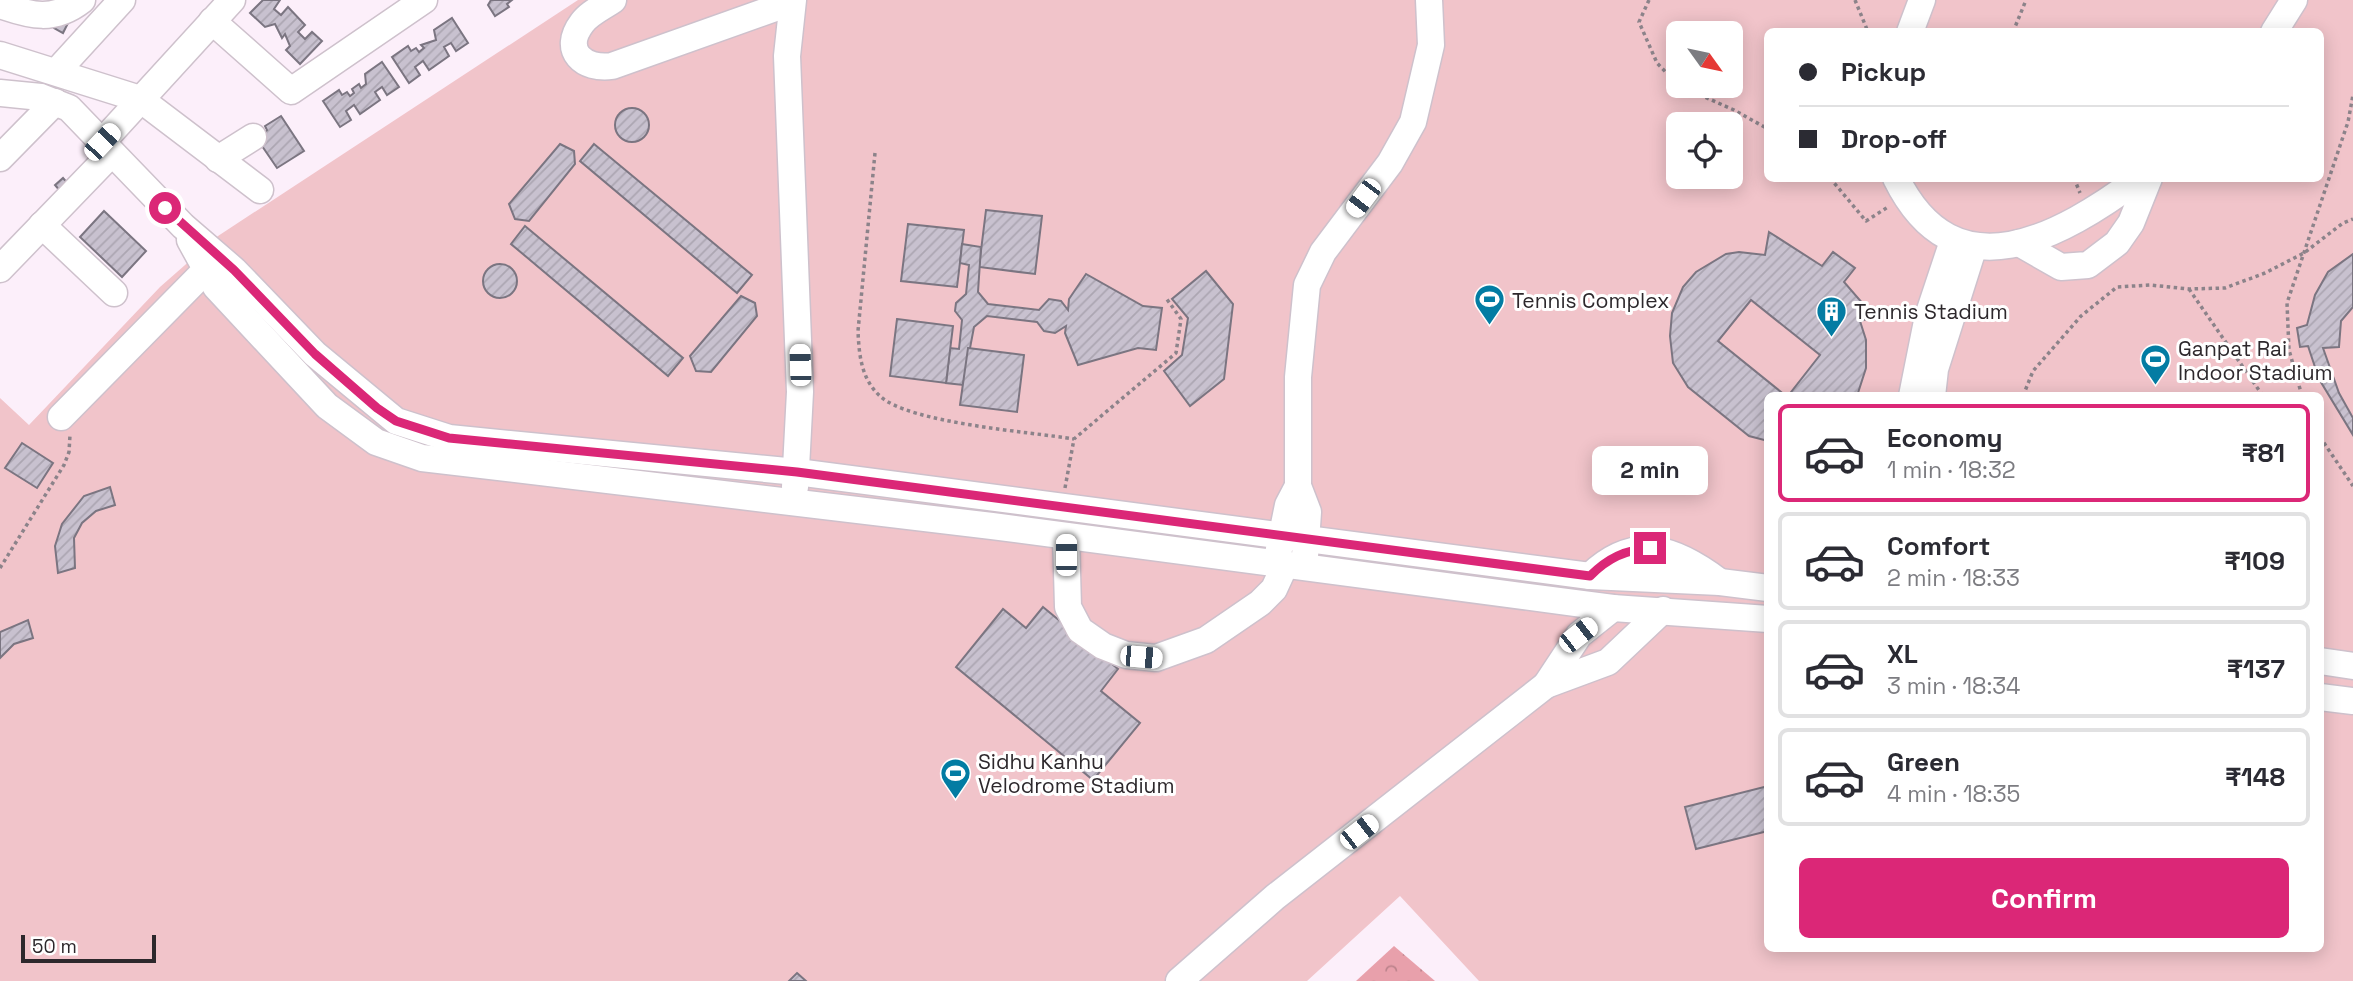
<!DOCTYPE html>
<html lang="en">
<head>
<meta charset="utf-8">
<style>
  body { margin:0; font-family:"Space Grotesk",sans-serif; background:#f7f7f7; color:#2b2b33; height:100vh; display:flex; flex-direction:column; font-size:26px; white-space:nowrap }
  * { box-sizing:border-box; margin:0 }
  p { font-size:23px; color:#7c7c81 }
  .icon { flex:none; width:38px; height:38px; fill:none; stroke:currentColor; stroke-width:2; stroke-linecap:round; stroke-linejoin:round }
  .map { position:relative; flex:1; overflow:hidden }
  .drawer { position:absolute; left:1764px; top:392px; width:560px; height:560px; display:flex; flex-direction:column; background:#fff; border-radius:10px; box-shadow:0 4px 18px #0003 }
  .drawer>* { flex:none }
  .banner { position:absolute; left:1764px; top:28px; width:560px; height:154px; border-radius:10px; box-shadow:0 4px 18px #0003; display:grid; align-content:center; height:154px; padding:0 35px; background:#fff }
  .needle { width:46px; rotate:123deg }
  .fabs { position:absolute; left:1666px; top:21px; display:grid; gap:14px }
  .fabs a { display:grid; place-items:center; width:77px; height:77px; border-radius:10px; background:#fff; box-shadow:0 4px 18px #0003; font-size:35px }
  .scale { position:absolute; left:21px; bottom:18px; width:135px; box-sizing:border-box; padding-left:7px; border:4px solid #2d282c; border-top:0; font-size:19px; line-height:24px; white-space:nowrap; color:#2d282c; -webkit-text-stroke:5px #fff; paint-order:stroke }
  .end { position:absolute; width:32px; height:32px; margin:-16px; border:9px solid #db2777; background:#fff; box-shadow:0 0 0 4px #fff }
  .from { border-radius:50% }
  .bubble { position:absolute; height:49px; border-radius:10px; background:#fff; box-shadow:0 4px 18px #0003; font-size:23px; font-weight:600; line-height:49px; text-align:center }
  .car { position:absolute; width:21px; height:42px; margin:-21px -10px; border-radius:9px; box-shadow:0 0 5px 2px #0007; background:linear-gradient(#fff 24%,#345 0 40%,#fff 0 76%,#345 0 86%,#fff 0) }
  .banner b { display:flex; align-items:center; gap:24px; height:66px; font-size:26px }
  .banner b+b { border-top:2px solid #e1e1e2 }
  .banner i { width:18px; height:18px; background:#2b2b33 }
  ul { padding:12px 0 0; list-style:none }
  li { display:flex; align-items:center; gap:21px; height:98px; margin:0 14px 10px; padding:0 21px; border:4px solid #e1e1e2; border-radius:10px }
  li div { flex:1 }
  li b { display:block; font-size:26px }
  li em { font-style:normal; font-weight:600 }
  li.active { border-color:#db2777 }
  li>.icon { width:63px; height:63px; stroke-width:1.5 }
  .primary-button { display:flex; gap:14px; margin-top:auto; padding:14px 35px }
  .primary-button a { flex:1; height:80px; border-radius:10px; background:#db2777; color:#fff; font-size:28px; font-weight:600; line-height:80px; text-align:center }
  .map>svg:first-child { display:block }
  .grass { fill:#f1c4ca; fill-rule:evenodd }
  .forest { fill:url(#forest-crowns) }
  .building { fill:url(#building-hatch); stroke:#7b7581; stroke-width:2 }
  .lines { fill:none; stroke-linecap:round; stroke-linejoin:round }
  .minor-casing { stroke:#cec1cc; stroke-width:29 }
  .path { stroke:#8c838a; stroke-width:3.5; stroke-dasharray:3.5 3.5; stroke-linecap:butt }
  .minor { stroke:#fff; stroke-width:26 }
  .route { stroke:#db2777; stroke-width:9 }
  .labels { text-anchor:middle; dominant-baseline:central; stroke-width:6; stroke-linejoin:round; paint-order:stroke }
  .poi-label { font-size:21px; fill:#2d282c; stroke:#fff; text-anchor:start }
</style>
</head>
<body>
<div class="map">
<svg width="2353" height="981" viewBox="0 0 2353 981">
  <defs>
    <pattern id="forest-crowns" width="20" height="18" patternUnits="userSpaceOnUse" patternTransform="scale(1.75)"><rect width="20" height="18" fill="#e8a0ab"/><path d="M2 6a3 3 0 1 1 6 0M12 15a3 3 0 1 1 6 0" fill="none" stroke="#bc828b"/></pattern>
    <pattern id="building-hatch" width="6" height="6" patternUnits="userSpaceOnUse" patternTransform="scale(1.75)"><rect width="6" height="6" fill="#c8c1cf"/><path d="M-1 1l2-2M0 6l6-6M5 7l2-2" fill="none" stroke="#aca6b2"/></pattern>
  </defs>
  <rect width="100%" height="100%" fill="#fceffa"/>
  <!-- grass -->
  <path class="grass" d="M578,0H2353V981H1479L1400,896L1307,981H0V398L29,425L160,287L218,236ZM1768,32H2320V178H1768ZM1678,33H1731V86H1678ZM1678,124H1731V177H1678ZM1768,396H2320V948H1768Z"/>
  <!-- forest -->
  <path class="forest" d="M1394,946L1435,981H1356Z"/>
  <!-- building -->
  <g class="building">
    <path d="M263,0H280L274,9L281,15L288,7L305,25L298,32L305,39L312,32L322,41L300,64L286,50L290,46L285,34L282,38L275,24L265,27L250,13Z"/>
    <path d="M491,0H512L507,4L509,7L495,16L488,5Z"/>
    <path d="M452,18L468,43L456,51L451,43L444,47L449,56L429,70L423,61L415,67L420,75L409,83L392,57L408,46L411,51L416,48L419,52L424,48L421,45L436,40L434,30Z"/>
    <path d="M68,23L63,33L54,28L53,25Z"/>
    <path d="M382,62L399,87L387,95L382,87L375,92L380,100L360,114L354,105L346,111L351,120L340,127L323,101L339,90L342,95L347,92L350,96L354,93L352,89L359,84L361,88L366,84L365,74Z"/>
    <circle cx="632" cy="125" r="17"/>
    <path d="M281,116L304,151L277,168L258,140L267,130L265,126Z"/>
    <path d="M560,144L574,151L575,164L529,221L515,219L509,204Z"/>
    <path d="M594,144L752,275L737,293L580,161Z"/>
    <path d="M63,178L69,185L61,192L55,185Z"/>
    <path d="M986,210L1042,216L1035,274L979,267Z"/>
    <path d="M104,211L146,251L122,277L80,237Z"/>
    <path d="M908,224L964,230L957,287L901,281Z"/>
    <path d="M525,226L683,358L668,376L511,244Z"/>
    <path d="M1769,232L1822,266L1833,252L1855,268L1844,282L1864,305L1867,319L1860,321L1866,340V368L1857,396H1788L1820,355L1751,300L1718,341L1786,396H1768V441L1749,436L1688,387L1673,363L1670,336L1672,313L1683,287L1696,272L1726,254L1739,252L1765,255Z"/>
    <path d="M962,244L981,247L978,292L988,304L1039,310L1049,299L1061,301L1068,310L1069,299L1086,274L1143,306L1162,308L1156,350L1138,348L1078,365L1065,333L1066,326L1055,333L1044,331L1037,322L987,316L974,327L963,385L946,383L950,348L959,349L962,320L955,311L956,303L966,294L969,265L960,263Z"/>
    <path d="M2353,254V307L2341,321L2339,347L2323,348L2339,393L2353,418V435L2319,379L2308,346L2300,347L2297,328L2307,325L2315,295L2328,272Z"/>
    <circle cx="500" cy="281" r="17"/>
    <path d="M1206,271L1233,304L1224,379L1190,406L1164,371L1182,355L1188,318L1172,299Z"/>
    <path d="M741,296L755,303L757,316L711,372L696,371L690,356Z"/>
    <path d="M897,319L953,326L946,383L890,376Z"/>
    <path d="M968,348L1024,355L1017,412L960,405Z"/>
    <path d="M22,443L53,463L37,488L5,468Z"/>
    <path d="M110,487L115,505L96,511L82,523L74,538L75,568L58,573L55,546L62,524L84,496Z"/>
    <path d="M1043,607L1118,669L1101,691L1140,723L1093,780L956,667L1003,609L1026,628Z"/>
    <path d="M28,620L33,638L14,644L0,658V632Z"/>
    <path d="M1768,786V831L1696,849L1685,807Z"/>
    <path d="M797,973L806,981H789Z"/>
  </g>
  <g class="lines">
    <defs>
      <g id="minor">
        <path d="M613,0C603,7 589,13 582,23C561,51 584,70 612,66L792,2"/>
        <path d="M793,0L787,56L800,392L795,487"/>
        <path d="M0,5C31,16 54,22 82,0"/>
        <path d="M212,21L291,91L424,0"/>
        <path d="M1910,32L1922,0"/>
        <path d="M2274,32L2294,0"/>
        <path d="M0,55L140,99L260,190"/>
        <path d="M57,71L122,0"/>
        <path d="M0,93L41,97L69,108L183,226L234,270L315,354L396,421L449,438L797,472L1590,576L1720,582L1768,588"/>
        <path d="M102,142L232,0"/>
        <path d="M0,158L55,102"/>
        <path d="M218,159L253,137"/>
        <path d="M1896,178C1955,298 2061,236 2140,178"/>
        <path d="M42,225L114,293"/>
        <path d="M190,240L216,287L327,406L376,442L422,458L992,526L1613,608L1768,619"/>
        <path d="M2019,243L2061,267L2088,265L2117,243L2131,223L2149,178"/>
        <path d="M0,269L112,153"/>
        <path d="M1912,396L1928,316L1953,241"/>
        <path d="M1932,396L1935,369L1974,246"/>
        <path d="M61,417L206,270"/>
        <path d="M1066,536L1068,607L1080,630L1103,646L1126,655L1156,658L1206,640L1260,603L1274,589L1285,565"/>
        <path d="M1278,554L1288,505L1298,486"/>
        <path d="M1305,556L1308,512L1298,486V377L1307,285L1323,252L1390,163L1413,122L1431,45L1429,0"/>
        <path d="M1590,576C1635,533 1675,548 1720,582"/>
        <path d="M2320,661L2353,666"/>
        <path d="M1546,685L1579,635L1613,608"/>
        <path d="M2320,697L2353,701"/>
        <path d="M1179,981L1275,897L1546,685L1608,662L1663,610"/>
      </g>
    </defs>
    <!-- minor casing -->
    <use href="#minor" class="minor-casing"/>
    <!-- path -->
    <g class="path">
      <path d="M1649,0L1639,22L1657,63L1678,85"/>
      <path d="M1855,0L1868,32"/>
      <path d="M2013,32L2026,0"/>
      <path d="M1680,86L1734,110L1768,129"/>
      <path d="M875,153L858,331C859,354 861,379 880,396C908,423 1031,432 1074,439"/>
      <path d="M1830,178L1866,221L1888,207"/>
      <path d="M2074,178L2080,193"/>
      <path d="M2189,289L2263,396"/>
      <path d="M2023,396L2033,371L2081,316L2117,287L2150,285L2189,289L2225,288L2265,273L2304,253L2343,223L2353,219"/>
      <path d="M2302,396L2289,350L2287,303L2348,122L2353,95"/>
      <path d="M2320,437L2353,486"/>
      <path d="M1065,488L1074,439L1176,353L1181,319L1166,298"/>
      <path d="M0,568L64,465L69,452L70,435"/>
    </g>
    <!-- minor -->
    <use href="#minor" class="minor"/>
  </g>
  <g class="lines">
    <!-- route -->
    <path class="route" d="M165,208L234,270L315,354L377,408L396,421L449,438L797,472L1590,576C1608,558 1625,550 1650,548"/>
  </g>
  <!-- icons -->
  <defs>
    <symbol id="stadium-pin" viewBox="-11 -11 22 30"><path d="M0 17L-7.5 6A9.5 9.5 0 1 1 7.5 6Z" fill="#037ca3" stroke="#fff"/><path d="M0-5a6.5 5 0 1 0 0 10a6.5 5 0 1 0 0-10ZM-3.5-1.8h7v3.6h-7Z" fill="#fff"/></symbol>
    <symbol id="building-pin" viewBox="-11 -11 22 30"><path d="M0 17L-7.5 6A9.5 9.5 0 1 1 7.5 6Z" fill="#037ca3" stroke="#fff"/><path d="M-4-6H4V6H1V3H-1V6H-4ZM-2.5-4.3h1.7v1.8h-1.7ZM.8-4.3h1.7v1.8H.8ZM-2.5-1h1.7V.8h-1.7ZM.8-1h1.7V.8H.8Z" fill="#fff"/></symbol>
  </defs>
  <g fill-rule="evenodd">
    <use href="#stadium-pin" x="1472" y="282" width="35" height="47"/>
    <use href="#building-pin" x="1814" y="294" width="35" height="47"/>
    <use href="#stadium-pin" x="2138" y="342" width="35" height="47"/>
    <use href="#stadium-pin" x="938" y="756" width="35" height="47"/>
  </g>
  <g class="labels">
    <!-- poi labels -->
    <g class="poi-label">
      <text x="1512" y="300">Tennis Complex</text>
      <text x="1854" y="311">Tennis Stadium</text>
      <text x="2178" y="348">Ganpat Rai<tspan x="2178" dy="24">Indoor Stadium</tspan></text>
      <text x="978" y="761">Sidhu Kanhu<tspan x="978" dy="24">Velodrome Stadium</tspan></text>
    </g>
  </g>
</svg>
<div class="fabs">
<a><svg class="needle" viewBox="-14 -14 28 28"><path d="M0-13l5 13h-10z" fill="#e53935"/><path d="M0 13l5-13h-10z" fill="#7c7c81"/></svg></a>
<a><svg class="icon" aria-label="locate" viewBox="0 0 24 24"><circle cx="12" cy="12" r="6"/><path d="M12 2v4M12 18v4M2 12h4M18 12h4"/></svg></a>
</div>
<div class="scale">50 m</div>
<i class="end from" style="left:165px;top:208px"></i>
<i class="end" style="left:1650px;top:548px"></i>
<div class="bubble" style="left:1592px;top:446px;width:116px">2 min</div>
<i class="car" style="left:102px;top:142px;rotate:43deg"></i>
<i class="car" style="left:1363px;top:198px;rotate:217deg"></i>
<i class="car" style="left:800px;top:365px;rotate:358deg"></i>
<i class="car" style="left:1066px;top:555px;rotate:0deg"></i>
<i class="car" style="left:1578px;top:635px;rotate:52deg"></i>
<i class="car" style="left:1141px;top:657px;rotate:95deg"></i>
<i class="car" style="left:1359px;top:832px;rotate:52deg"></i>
<div class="banner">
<b><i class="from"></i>Pickup</b>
<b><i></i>Drop-off</b>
</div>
<section class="drawer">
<ul>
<li class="active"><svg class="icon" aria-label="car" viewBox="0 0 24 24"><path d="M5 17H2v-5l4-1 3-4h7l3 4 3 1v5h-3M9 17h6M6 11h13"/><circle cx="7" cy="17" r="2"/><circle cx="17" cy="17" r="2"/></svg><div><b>Economy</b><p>1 min · 18:32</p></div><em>₹81</em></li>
<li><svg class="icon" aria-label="car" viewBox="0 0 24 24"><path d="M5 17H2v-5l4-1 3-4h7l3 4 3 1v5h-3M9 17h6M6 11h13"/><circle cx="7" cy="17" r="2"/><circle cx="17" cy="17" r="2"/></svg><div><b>Comfort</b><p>2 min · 18:33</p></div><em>₹109</em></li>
<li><svg class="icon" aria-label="car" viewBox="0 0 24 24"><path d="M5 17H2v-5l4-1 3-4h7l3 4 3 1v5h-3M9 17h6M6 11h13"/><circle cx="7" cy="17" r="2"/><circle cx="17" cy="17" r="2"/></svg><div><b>XL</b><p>3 min · 18:34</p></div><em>₹137</em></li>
<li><svg class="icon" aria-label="car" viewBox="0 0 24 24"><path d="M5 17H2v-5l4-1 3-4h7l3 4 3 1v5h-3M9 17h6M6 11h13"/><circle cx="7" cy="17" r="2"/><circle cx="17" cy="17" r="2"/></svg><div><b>Green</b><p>4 min · 18:35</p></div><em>₹148</em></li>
</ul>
<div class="primary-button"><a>Confirm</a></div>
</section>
</div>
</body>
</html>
